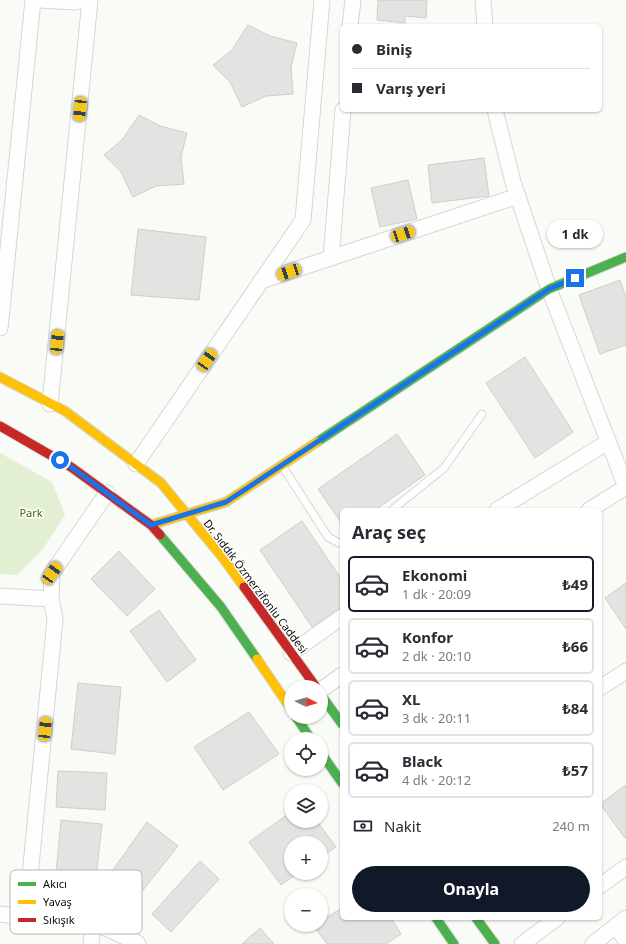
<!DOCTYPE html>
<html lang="tr">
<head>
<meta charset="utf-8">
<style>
  body { margin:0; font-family:"Noto Sans",sans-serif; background:#f7f7f7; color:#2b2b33; height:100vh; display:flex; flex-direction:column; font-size:15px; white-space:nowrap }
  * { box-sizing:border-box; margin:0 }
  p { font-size:13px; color:#7c7c81 }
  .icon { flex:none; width:22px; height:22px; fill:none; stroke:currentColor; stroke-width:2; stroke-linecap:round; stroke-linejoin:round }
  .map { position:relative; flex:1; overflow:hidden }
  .details { position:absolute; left:340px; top:508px; width:262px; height:412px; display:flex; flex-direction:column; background:#fff; border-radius:6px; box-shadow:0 1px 3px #0004 }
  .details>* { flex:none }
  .guide { position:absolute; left:340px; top:24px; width:262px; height:88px; border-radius:6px; box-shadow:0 1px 3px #0004; display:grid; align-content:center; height:88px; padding:0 12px; background:#fff }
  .needle { width:26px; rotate:95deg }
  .fabs { position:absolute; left:284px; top:680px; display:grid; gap:8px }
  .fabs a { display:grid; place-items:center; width:44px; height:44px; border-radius:50%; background:#fff; box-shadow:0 1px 3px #0004; font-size:20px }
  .end { position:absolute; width:18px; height:18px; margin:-9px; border:5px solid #1a73e8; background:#fff; box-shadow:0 0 0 2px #fff }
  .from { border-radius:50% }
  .bubble { position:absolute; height:28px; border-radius:14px; background:#fff; box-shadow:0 1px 3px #0004; font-size:13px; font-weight:700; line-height:28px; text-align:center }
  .car { position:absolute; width:12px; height:24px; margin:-12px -6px; border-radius:5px; box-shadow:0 0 3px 1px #0007; background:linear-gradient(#f5c518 24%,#345 0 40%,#f5c518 0 76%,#345 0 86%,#f5c518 0) }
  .guide b { display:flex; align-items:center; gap:14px; height:38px; font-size:15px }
  .guide b+b { border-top:1px solid #e1e1e2 }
  .guide i { width:10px; height:10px; background:#2b2b33 }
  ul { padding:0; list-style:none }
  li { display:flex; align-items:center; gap:12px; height:56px; margin:0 8px 6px; padding:0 4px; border:2px solid #e1e1e2; border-radius:6px }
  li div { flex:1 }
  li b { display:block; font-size:15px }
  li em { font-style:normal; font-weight:700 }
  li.selected { border-color:#111827 }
  li>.icon { width:36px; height:36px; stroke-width:1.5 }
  h2 { padding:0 12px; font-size:18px; line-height:48px }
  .pay { display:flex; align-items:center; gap:10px; height:44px; padding:0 12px; font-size:15px }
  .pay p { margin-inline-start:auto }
  .cta { display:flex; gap:8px; margin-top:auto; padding:8px 12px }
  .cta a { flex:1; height:46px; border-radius:24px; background:#111827; color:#fff; font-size:16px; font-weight:700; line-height:46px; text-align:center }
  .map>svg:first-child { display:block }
  .green { fill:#e3efd2 }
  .building { fill:#e4e3e1; stroke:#cfcecc }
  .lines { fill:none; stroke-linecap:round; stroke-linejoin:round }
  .lane-casing { stroke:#d5d7d2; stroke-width:9 }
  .street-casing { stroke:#d5d7d2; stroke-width:17 }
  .fast-casing { stroke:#d5d7d2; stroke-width:11 }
  .slow-casing { stroke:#d5d7d2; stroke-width:11 }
  .jam-casing { stroke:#d5d7d2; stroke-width:11 }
  .lane { stroke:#fefefe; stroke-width:7 }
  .street { stroke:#fefefe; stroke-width:15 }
  .fast { stroke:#4caf50; stroke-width:9 }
  .slow { stroke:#ffc107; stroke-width:9 }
  .jam { stroke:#c62828; stroke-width:9 }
  .route { stroke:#1a73e8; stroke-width:5 }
  .labels { text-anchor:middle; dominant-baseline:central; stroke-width:3; stroke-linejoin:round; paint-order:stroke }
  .park-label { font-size:11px; fill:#475f15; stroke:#fff }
  .street-label { font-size:11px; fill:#0c0d0a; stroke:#fff }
  .key { fill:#fff; stroke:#b6b6b6; stroke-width:1 }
  .key-label { font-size:11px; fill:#0c0d0a }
</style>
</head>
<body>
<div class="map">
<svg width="626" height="944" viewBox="0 0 626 944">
  <rect width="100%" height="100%" fill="#f9fbf6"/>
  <!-- green -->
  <path class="green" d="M0,453L52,482L65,515L43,549L17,575L0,574Z"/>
  <!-- building -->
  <g class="building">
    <path d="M378,0H427L426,18L405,16V23L377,20Z"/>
    <path d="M248,25L270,36L297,43L291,67L293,94L266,96L242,107L230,82L213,65L232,50Z"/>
    <path d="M139,115L160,126L187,133L181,157L184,184L156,186L133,197L121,172L104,155L122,140Z"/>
    <path d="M484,158L489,196L432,203L428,165Z"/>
    <path d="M408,180L417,219L380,227L371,188Z"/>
    <path d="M138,229L206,237L199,300L131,295Z"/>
    <path d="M620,280L626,297V345L600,354L579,295Z"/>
    <path d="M525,357L573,432L535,458L486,383Z"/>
    <path d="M397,434L425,475L375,510H342V524L318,489Z"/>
    <path d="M302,521L342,580V607L312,627L260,550Z"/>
    <path d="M119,551L155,589L127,616L91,579Z"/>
    <path d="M626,583V629L605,598Z"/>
    <path d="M159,610L196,660L167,682L130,631Z"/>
    <path d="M78,683L121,687L115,754L71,749Z"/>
    <path d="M249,712L279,754L223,790L194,747Z"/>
    <path d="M58,771L107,773L105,810L56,807Z"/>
    <path d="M626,785V838H625L600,804Z"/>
    <path d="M291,812V821H317L336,847L321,857V843H291V873H298L281,885L249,842Z"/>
    <path d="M61,820L102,824L95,887L55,883Z"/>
    <path d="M147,822L178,846L128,909L100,888Z"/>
    <path d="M200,861L219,879L171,932L152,914Z"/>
    <path d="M342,908V918H391L401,934L386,944H327L314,926L321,925V921Z"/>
    <path d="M260,928L274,944H242Z"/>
  </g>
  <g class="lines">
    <defs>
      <g id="lane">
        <path d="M283,467L328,537L339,543H342"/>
        <path d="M392,510L444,468L482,414"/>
      </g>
      <g id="street">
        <path d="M40,0L74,2L85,0"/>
        <path d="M483,0L485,26"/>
        <path d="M350,26L353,0"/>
        <path d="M495,110L513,182L549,289L626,487"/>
        <path d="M331,258L343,110"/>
        <path d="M261,281L518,196"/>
        <path d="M0,328L33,0"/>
        <path d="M50,404L90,0"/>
        <path d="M136,464L303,220L322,0"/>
        <path d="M497,510L608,442"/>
        <path d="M589,510L626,487"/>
        <path d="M0,596L51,599L52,573L107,493"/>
        <path d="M291,653L342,617"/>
        <path d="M600,688L626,671"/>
        <path d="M321,690L342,675"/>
        <path d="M600,886L626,867"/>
        <path d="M0,914L106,928L136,942L138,944"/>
        <path d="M26,917L55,619L51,599"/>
        <path d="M616,926L626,941"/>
        <path d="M91,944L93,926"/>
        <path d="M522,944L557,918"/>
        <path d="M593,944L626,918"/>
      </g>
      <g id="fast">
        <path d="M317,442L549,289L626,257"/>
        <path d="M160,535L221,607L257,659"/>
        <path d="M321,695L342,724"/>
        <path d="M296,717L311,739"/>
        <path d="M321,753L342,783"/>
        <path d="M436,918L454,944"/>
        <path d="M476,918L495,944"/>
      </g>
      <g id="slow">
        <path d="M0,377L65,411L161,483L223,558L244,587"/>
        <path d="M151,525L226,502L317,442"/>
        <path d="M257,659L291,709"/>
      </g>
      <g id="jam">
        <path d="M0,426L71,467L151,525L160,535"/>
        <path d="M244,587L316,687"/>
      </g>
    </defs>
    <!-- lane casing -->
    <use href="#lane" class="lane-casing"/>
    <!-- street casing -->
    <use href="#street" class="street-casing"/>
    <!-- fast casing -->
    <use href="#fast" class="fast-casing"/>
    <!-- slow casing -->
    <use href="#slow" class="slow-casing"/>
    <!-- jam casing -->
    <use href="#jam" class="jam-casing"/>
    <!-- lane -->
    <use href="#lane" class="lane"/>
    <!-- street -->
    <use href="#street" class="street"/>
    <!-- fast -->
    <use href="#fast" class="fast"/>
    <!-- slow -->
    <use href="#slow" class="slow"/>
    <!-- jam -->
    <use href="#jam" class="jam"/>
  </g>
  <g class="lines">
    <!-- route -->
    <path class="route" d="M60,460L71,467L151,525L226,502L549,289L575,278"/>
  </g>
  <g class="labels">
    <!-- park labels -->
    <g class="park-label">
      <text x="31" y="512">Park</text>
    </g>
    <!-- street labels -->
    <g class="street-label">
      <text transform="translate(256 586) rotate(53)">Dr. Sıddık Özmerzifonlu Caddesi</text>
    </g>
  </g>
  <!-- legend -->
  <rect x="10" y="870" width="132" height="64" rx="6" class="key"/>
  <rect x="18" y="882" width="18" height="4" fill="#4caf50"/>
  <rect x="18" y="900" width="18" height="4" fill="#ffc107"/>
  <rect x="18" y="918" width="18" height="4" fill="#c62828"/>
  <g class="key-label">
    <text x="43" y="888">Akıcı</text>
    <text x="43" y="906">Yavaş</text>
    <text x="43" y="924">Sıkışık</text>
  </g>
</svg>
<div class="fabs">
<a><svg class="needle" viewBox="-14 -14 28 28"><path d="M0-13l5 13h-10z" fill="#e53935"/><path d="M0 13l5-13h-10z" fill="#7c7c81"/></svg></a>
<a><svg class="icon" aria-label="locate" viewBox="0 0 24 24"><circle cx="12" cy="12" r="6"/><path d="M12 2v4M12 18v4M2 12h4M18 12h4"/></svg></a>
<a><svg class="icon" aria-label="layers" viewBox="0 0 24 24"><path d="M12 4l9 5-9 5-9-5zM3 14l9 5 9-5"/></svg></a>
<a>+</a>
<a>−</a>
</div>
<i class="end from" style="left:60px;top:460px"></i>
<i class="end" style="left:575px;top:278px"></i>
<div class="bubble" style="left:547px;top:220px;width:56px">1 dk</div>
<i class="car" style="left:80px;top:109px;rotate:186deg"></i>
<i class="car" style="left:403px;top:234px;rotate:72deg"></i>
<i class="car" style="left:289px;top:272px;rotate:251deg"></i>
<i class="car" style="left:57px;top:342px;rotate:6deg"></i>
<i class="car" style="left:207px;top:360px;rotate:34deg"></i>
<i class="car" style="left:52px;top:573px;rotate:35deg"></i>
<i class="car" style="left:45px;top:729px;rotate:6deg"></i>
<div class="guide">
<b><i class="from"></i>Biniş</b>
<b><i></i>Varış yeri</b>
</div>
<section class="details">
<h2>Araç seç</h2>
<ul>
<li class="selected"><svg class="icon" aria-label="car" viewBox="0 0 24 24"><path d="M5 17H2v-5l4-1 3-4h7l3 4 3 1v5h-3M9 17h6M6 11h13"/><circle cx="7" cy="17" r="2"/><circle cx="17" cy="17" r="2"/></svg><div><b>Ekonomi</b><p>1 dk · 20:09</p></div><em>₺49</em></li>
<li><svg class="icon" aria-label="car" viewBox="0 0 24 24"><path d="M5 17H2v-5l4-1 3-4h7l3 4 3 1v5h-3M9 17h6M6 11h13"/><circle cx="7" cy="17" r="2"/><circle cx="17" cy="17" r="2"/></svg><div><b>Konfor</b><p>2 dk · 20:10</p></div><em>₺66</em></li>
<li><svg class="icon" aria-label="car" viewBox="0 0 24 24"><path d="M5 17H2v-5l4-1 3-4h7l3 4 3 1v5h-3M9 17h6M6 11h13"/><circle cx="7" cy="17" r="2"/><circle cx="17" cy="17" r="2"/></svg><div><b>XL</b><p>3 dk · 20:11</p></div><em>₺84</em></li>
<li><svg class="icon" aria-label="car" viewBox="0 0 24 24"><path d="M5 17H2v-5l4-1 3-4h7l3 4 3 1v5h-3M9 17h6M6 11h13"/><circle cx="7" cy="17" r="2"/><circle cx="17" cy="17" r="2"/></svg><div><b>Black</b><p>4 dk · 20:12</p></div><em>₺57</em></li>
</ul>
<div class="pay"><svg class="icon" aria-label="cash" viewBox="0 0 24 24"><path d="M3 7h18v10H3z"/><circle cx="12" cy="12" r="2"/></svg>Nakit<p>240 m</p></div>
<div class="cta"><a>Onayla</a></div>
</section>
</div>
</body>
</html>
